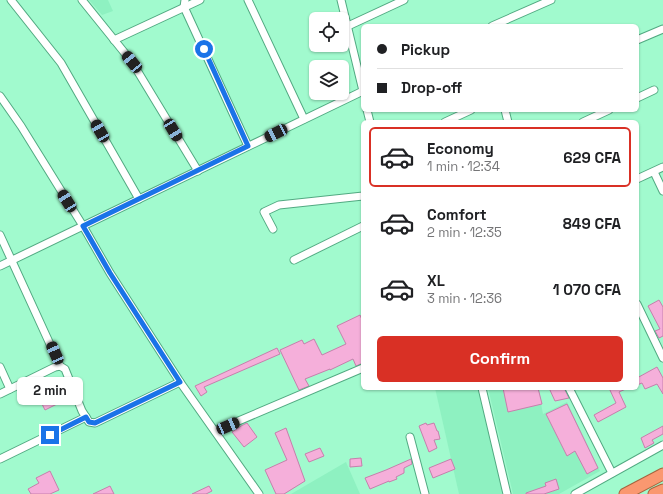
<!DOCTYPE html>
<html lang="en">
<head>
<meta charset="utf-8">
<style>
  body { margin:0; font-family:"Space Grotesk",sans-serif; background:#f2f2f2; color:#202124; height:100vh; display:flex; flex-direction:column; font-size:15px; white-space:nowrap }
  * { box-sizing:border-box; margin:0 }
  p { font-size:13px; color:#757577 }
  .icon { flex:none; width:22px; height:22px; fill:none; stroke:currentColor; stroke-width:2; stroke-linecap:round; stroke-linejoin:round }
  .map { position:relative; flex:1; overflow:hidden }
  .details { position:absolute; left:361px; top:120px; width:278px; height:270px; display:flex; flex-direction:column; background:#fff; border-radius:6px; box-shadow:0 1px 3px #0004 }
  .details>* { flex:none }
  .top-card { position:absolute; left:361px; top:24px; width:278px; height:88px; border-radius:6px; box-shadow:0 1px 3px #0004; display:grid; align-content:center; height:88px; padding:0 16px; background:#fff }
  .tools { position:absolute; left:309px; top:12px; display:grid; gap:8px }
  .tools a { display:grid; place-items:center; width:40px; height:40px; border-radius:6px; background:#fff; box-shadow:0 1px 3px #0004; font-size:20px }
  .end { position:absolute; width:18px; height:18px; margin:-9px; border:5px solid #1a73e8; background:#fff; box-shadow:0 0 0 2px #fff }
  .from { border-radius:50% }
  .bubble { position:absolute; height:28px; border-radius:6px; background:#fff; box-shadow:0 1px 3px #0004; font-size:13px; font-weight:800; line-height:28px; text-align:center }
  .car { position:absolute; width:12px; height:24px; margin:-12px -6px; border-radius:5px; box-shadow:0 0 3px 1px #0007; background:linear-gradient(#222 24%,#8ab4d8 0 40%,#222 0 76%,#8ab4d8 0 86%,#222 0) }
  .top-card b { display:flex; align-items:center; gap:14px; height:38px; font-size:15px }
  .top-card b+b { border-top:1px solid #e0e0e0 }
  .top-card i { width:10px; height:10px; background:#202124 }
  ul { padding:7px 0 0; list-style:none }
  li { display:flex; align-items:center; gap:12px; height:60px; margin:0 8px 6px; padding:0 8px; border:2px solid transparent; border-radius:6px }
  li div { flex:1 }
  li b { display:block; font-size:15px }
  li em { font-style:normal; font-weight:800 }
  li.active { border-color:#d93025 }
  li>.icon { width:36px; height:36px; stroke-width:1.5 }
  .cta { display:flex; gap:8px; margin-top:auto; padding:8px 16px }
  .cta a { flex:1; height:46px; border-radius:6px; background:#d93025; color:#fff; font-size:16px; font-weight:800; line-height:46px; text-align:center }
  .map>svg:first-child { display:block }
  .built { fill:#8ef1c1 }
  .building { fill:#f5afda; stroke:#c67fac }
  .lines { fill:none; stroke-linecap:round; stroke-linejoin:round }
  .minor-casing { stroke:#52aa82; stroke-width:9 }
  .trunk-casing { stroke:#a6633d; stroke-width:13 }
  .minor { stroke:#fff; stroke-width:7 }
  .trunk { stroke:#fa9870; stroke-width:11 }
  .route { stroke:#1a73e8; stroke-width:5 }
</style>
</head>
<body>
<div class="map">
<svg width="663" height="494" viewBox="0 0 663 494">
  <rect width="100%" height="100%" fill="#a1face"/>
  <!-- built -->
  <g class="built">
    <path d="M89,0H108L113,11L102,15Z"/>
    <path d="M435,388H478L503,494H459Z"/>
    <path d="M488,388H538L543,414L567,402L600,471L559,494H513Z"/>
    <path d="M346,462L360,494H291Z"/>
  </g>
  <!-- building -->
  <g class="building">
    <path d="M659,300L663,307V336L659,338L655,331L660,329L648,306Z"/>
    <path d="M360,315L363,322V363L356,366L353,359L330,370V369L305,379L309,386L299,390L280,350L302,340L304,344L314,339L322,355L346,344L337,326Z"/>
    <path d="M277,348L280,354L204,387L207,392L201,396L195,386Z"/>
    <path d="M657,367L663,378V394L657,384L645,389L642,383L637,385V378Z"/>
    <path d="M58,378L62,385L53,390L59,403L45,410L33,386L42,382L44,386Z"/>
    <path d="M503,388H538L542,404L508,412Z"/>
    <path d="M549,388H564L569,398L555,401Z"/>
    <path d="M609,388H628L619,392L626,407L598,422L594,415L616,403Z"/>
    <path d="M567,404L598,468L587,474L575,451L567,456L546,414Z"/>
    <path d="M247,423L257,437L244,447L232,432L241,426Z"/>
    <path d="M426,423L427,425L434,423L437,431H438L440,439L434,440L437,448L429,452L419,426Z"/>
    <path d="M663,426V434L652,440L654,443L645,448L641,438Z"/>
    <path d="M286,428L305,481L284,494H276L265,470L287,460L275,433Z"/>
    <path d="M320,448L324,456L309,462L305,454Z"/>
    <path d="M361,458L362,466L350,467V459Z"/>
    <path d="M411,459L412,464L404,468V473L396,477L397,479L389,482V481L370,489L365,478L386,470Z"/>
    <path d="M451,459L455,469L433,478L429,468Z"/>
    <path d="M50,471L59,490L50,494H31L28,489L39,483L36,478Z"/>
    <path d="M556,479L559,489L544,494H526V493L546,486L545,483Z"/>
    <path d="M110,486L114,494H93Z"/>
    <path d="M209,486L212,491L206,494H192Z"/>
  </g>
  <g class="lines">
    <defs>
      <g id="minor">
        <path d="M11,0L61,63L139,199"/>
        <path d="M82,0L132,62L198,171"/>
        <path d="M185,0L184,7L248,146"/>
        <path d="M248,0L304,119"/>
        <path d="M341,0L363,91"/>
        <path d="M348,26L404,0"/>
        <path d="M492,26L551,0"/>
        <path d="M114,40L200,0"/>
        <path d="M637,40L663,29"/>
        <path d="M0,96L21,126L83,226L110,273L180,382L259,494"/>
        <path d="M637,98L654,90"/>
        <path d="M367,110L370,122"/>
        <path d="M505,110L508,122"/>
        <path d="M445,122L471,110"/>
        <path d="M583,122L609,110"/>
        <path d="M654,172L663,191"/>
        <path d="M637,179L663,167"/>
        <path d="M273,229L264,212L279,205L363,196"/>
        <path d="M0,235L60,366L65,369L82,411L89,422L95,423L180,382"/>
        <path d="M294,260L363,226"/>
        <path d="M0,266L363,91"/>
        <path d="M637,304L663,358"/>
        <path d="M0,367L10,389"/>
        <path d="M482,388L507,494"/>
        <path d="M569,388L612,473"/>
        <path d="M0,394L55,367L60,366"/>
        <path d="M215,431L363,368"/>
        <path d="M410,437L425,494"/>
        <path d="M0,459L86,417"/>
        <path d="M575,494L663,445"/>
      </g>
      <g id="trunk">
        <path d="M625,494L663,474"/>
        <path d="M654,494L663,490"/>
      </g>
    </defs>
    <!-- minor casing -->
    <use href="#minor" class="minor-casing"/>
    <!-- trunk casing -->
    <use href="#trunk" class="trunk-casing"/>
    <!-- minor -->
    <use href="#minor" class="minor"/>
    <!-- trunk -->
    <use href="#trunk" class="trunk"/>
  </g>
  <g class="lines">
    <!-- route -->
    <path class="route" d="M50,435L86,417L89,422L95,423L180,382L110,273L83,226L248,146L204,49"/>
  </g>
</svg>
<div class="tools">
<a><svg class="icon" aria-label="locate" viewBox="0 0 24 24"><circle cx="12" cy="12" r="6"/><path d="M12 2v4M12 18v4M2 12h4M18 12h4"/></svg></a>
<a><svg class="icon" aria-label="layers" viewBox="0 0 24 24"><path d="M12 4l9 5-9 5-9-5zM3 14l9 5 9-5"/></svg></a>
</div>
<i class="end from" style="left:204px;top:49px"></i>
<i class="end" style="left:50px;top:435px"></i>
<div class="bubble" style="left:17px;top:377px;width:66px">2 min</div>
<i class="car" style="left:132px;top:62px;rotate:321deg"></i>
<i class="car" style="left:173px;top:130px;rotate:149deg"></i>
<i class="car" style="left:100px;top:131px;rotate:330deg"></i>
<i class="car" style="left:276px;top:133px;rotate:244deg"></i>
<i class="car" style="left:67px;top:201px;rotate:328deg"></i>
<i class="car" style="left:55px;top:353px;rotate:336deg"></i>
<i class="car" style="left:228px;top:426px;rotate:67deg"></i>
<div class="top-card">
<b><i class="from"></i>Pickup</b>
<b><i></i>Drop-off</b>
</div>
<section class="details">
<ul>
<li class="active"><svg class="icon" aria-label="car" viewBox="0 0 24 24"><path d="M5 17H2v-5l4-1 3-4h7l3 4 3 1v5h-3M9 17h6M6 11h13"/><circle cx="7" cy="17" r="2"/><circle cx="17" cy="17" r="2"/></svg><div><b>Economy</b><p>1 min · 12:34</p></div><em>629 CFA</em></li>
<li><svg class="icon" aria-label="car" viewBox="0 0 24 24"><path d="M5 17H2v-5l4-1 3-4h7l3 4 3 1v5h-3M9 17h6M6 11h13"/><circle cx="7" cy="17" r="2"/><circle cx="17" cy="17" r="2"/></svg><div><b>Comfort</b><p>2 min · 12:35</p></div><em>849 CFA</em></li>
<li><svg class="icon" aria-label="car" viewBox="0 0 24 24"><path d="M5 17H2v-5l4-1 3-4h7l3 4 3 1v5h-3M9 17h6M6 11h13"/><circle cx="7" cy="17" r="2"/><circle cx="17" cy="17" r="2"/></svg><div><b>XL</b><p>3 min · 12:36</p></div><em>1 070 CFA</em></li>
</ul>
<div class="cta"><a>Confirm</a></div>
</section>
</div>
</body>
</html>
